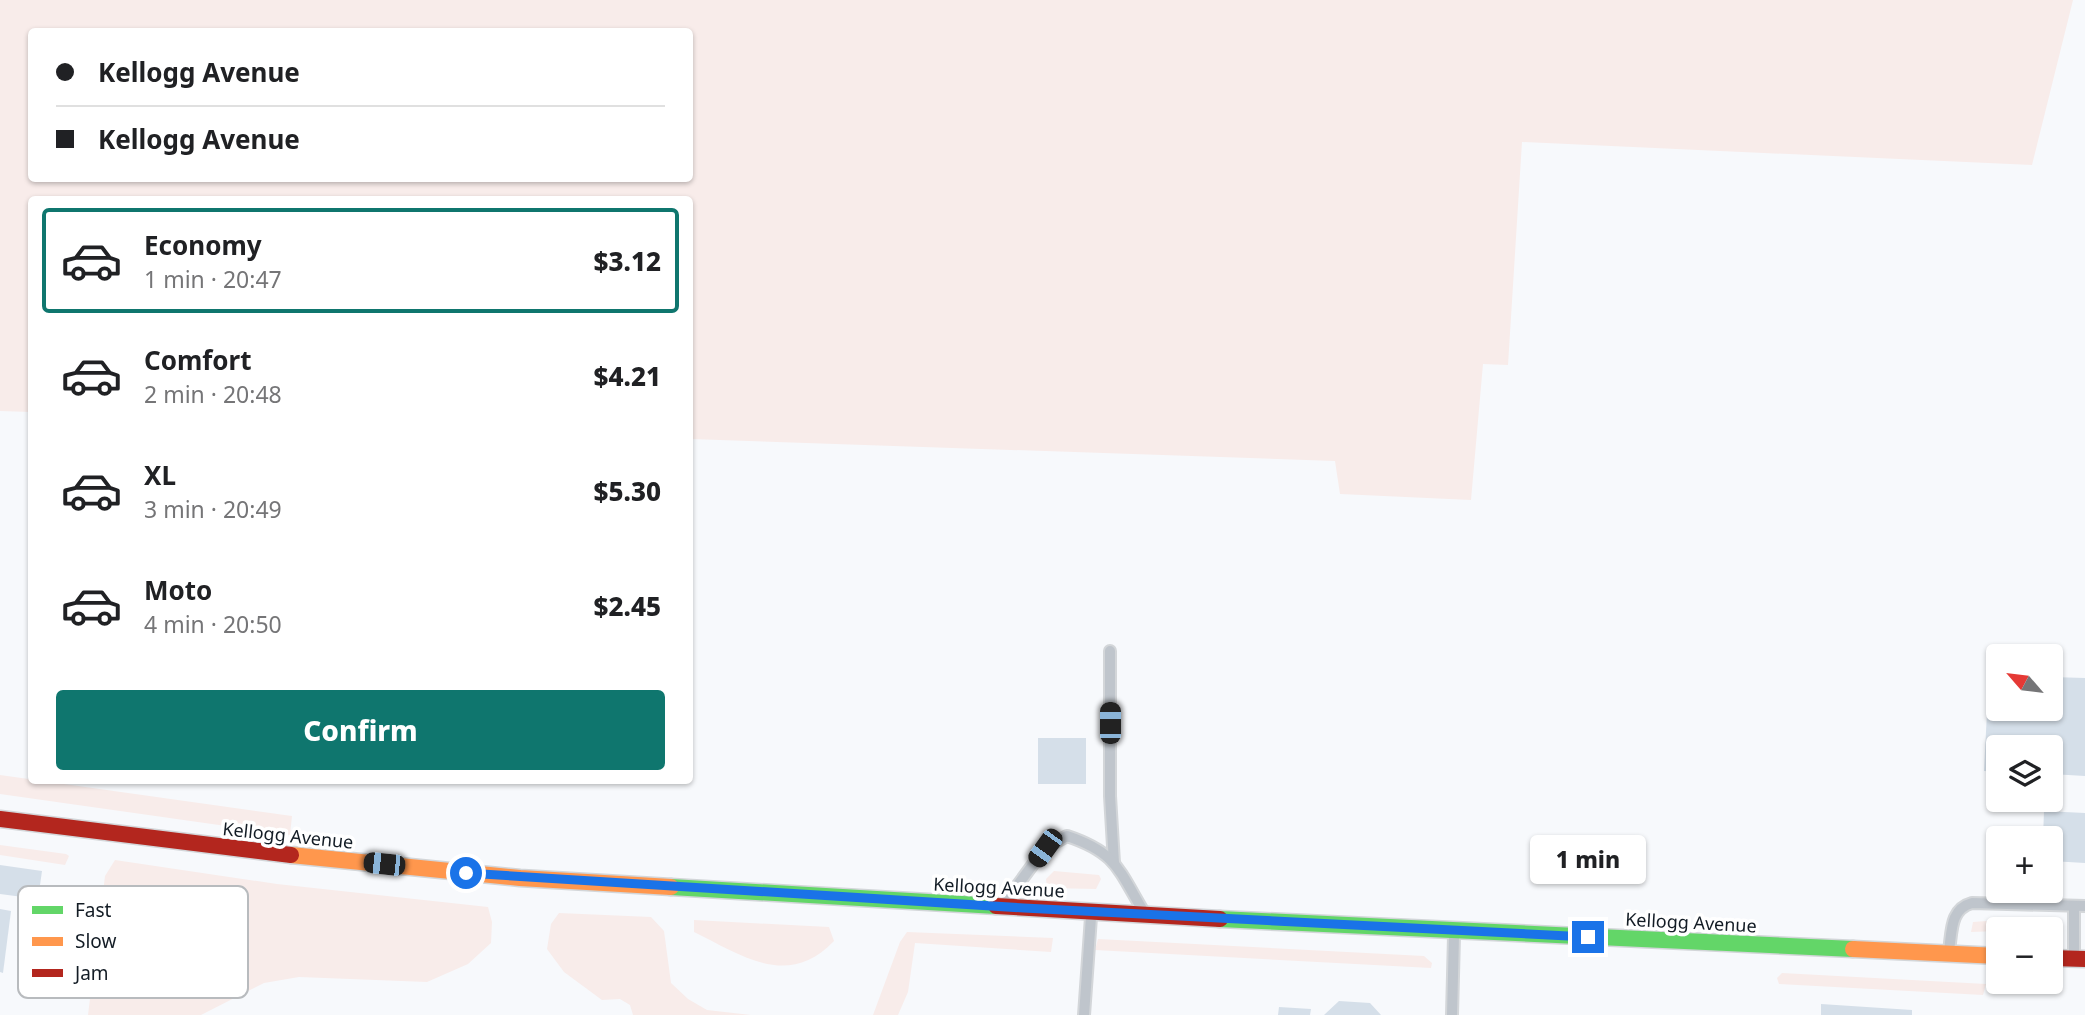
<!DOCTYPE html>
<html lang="en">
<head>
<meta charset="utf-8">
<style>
  body { margin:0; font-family:"Noto Sans",sans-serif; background:#f2f2f2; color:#202124; height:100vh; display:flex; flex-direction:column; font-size:26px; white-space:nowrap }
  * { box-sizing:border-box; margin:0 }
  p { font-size:23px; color:#757577 }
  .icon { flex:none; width:38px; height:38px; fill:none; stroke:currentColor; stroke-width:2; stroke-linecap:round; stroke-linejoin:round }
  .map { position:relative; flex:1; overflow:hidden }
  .sheet { position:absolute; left:28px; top:196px; width:665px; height:588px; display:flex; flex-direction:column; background:#fff; border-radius:7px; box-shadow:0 2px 5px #0004 }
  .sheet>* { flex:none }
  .top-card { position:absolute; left:28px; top:28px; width:665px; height:154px; border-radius:7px; box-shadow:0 2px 5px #0004; display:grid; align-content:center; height:154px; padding:0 28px; background:#fff }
  .needle { width:46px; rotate:298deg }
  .controls { position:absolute; left:1986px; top:644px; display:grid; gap:14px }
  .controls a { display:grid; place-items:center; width:77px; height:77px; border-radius:7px; background:#fff; box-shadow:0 2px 5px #0004; font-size:35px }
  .end { position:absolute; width:32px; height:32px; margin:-16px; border:9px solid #1a73e8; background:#fff; box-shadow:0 0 0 4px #fff }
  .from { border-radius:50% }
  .bubble { position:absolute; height:49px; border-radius:7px; background:#fff; box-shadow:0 2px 5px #0004; font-size:23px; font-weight:800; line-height:49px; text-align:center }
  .car { position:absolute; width:21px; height:42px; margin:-21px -10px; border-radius:9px; box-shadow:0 0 5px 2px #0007; background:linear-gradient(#222 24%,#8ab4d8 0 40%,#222 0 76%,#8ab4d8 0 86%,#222 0) }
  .top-card b { display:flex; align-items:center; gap:24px; height:66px; font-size:26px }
  .top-card b+b { border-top:2px solid #e0e0e0 }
  .top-card i { width:18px; height:18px; background:#202124 }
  ul { padding:12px 0 0; list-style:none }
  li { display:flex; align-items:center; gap:21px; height:105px; margin:0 14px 10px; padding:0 14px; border:4px solid transparent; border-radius:7px }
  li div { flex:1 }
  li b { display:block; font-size:26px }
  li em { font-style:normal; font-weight:800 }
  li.current { border-color:#0f766e }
  li>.icon { width:63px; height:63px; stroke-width:1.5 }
  .cta { display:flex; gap:14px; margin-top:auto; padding:14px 28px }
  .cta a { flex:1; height:80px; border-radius:7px; background:#0f766e; color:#fff; font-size:28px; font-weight:800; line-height:80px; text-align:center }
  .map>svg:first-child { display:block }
  .green { fill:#f8ecea; fill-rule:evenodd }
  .building { fill:#d5dfe9 }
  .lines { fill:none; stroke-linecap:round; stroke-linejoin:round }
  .lane-casing { stroke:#d3d6d9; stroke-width:14 }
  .fast-casing { stroke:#d3d6d9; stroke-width:19 }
  .slow-casing { stroke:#d3d6d9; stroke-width:19 }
  .jam-casing { stroke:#d3d6d9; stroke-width:19 }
  .lane { stroke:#bfc5cc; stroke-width:10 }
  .fast { stroke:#63d668; stroke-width:16 }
  .slow { stroke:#ff974d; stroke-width:16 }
  .jam { stroke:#b3261e; stroke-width:16 }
  .route { stroke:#1a73e8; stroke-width:9 }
  .labels { text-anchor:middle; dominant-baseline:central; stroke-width:7; stroke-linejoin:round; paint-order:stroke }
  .street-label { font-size:18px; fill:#131c25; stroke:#fff }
  .key { fill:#fff; stroke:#b8bbbe; stroke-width:2 }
  .key-label { font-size:19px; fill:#131c25 }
</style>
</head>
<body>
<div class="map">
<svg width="2085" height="1015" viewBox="0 0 2085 1015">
  <rect width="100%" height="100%" fill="#f7f9fc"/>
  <!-- green -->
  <g class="green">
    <path d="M0,0H2073L2032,165L1522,142L1508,365L1483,364L1471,500L1340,494L1335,461L690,439V200H32L31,412L0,411ZM32,32H690V178H32Z"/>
    <path d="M0,775L292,816L290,835L0,794Z"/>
    <path d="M0,845L66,854L69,856L65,865L0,855Z"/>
    <path d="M115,860L277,884L488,907L492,922L491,943L468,964L427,982L299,977L264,983L201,1015H88L105,876Z"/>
    <path d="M1054,871L1099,875L1101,879L1096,889L1047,888L1046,879Z"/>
    <path d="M559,913L651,917L664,931L671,983L688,999L707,1010L751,1015H633L630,1005L620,999L602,1000L564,972L547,949L551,924Z"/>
    <path d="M2013,919L2053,924L2055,934L2051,936V929L1971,932L1973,922Z"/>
    <path d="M694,920L829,927L834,941C788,989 743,956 694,932Z"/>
    <path d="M907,932L1053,938L1051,952L915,943L908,992L898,1015H873L900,942Z"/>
    <path d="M1098,939L1424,956L1432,963L1431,968L1095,950Z"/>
    <path d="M1782,973L1986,984L1983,995L1779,984L1777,978Z"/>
  </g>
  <!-- building -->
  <g class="building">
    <path d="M1989,673L1998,674V709H2051V677L2085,678V776L2051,774V747H1998V772L1984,771Z"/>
    <rect x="1038" y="738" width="48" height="46"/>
    <path d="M2044,811L2085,813V863L2051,861V838H2043Z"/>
    <path d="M0,865L42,871L38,899L0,894Z"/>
    <path d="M0,909L11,911L3,973L0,972Z"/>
    <path d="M1339,1001L1370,1003L1381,1015H1324Z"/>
    <path d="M1821,1004L1912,1010V1015H1821Z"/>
    <path d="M1279,1007L1311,1009L1310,1015H1278Z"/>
  </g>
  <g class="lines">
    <defs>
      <g id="lane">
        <path d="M1110,651V796L1114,863"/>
        <path d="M1006,901L1045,848L1067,836C1115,852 1118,868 1142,909"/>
        <path d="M1949,951C1952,931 1950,909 1972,903L2085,906"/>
        <path d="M2074,956V906"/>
        <path d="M1084,1015L1091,917"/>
        <path d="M1452,1015L1454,936"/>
      </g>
      <g id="fast">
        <path d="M671,887L996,906"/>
        <path d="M1220,919L1853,949"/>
      </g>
      <g id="slow">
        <path d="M291,855L520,878L671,887"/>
        <path d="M1853,949L1998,956"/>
      </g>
      <g id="jam">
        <path d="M0,819L291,855"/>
        <path d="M996,906L1220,919"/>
        <path d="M2051,958L2085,959"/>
      </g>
    </defs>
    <!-- lane casing -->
    <use href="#lane" class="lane-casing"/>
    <!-- fast casing -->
    <use href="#fast" class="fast-casing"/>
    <!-- slow casing -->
    <use href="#slow" class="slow-casing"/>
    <!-- jam casing -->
    <use href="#jam" class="jam-casing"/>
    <!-- lane -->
    <use href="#lane" class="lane"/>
    <!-- fast -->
    <use href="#fast" class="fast"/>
    <!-- slow -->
    <use href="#slow" class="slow"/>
    <!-- jam -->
    <use href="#jam" class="jam"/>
  </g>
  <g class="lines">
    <!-- route -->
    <path class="route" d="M466,873L1024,908L1588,937"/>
  </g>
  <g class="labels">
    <!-- street labels -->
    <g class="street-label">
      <text transform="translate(288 835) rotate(6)">Kellogg Avenue</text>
      <text transform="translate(999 887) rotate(3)">Kellogg Avenue</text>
      <text transform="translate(1691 922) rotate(3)">Kellogg Avenue</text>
    </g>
  </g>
  <!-- legend -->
  <rect x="18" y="886" width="230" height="112" rx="10" class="key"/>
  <rect x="32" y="906" width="31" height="8" fill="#63d668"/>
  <rect x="32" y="937" width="31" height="9" fill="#ff974d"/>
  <rect x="32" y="969" width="31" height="8" fill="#b3261e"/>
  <g class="key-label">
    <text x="75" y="917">Fast</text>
    <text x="75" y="948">Slow</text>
    <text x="75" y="980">Jam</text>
  </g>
</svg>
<div class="controls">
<a><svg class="needle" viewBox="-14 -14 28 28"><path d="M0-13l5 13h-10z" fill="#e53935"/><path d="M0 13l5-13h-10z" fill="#757577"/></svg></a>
<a><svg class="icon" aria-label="layers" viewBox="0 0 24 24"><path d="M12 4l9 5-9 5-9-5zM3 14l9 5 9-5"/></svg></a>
<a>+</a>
<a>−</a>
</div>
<i class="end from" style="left:466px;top:873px"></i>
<i class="end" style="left:1588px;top:937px"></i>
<div class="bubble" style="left:1530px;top:835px;width:116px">1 min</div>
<i class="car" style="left:1110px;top:723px;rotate:0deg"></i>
<i class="car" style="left:1045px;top:848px;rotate:216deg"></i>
<i class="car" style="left:384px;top:864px;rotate:276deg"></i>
<div class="top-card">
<b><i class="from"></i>Kellogg Avenue</b>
<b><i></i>Kellogg Avenue</b>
</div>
<section class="sheet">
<ul>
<li class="current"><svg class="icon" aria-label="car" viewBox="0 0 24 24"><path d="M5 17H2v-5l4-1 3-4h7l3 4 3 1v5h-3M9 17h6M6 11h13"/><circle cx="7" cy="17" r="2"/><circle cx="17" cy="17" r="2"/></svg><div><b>Economy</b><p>1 min · 20:47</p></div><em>$3.12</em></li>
<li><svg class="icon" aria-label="car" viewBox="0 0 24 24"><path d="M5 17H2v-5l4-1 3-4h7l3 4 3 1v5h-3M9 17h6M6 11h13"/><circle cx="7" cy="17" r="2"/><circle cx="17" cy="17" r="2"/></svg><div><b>Comfort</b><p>2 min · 20:48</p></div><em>$4.21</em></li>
<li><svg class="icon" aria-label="car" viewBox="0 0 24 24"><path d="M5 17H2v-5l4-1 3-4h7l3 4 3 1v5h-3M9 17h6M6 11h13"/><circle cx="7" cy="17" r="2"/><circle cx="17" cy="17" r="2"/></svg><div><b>XL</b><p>3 min · 20:49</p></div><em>$5.30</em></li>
<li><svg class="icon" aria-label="car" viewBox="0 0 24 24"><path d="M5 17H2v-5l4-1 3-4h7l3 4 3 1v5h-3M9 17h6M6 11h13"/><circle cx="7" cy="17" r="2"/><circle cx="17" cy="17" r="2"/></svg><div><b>Moto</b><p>4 min · 20:50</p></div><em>$2.45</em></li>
</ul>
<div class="cta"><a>Confirm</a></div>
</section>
</div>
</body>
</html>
